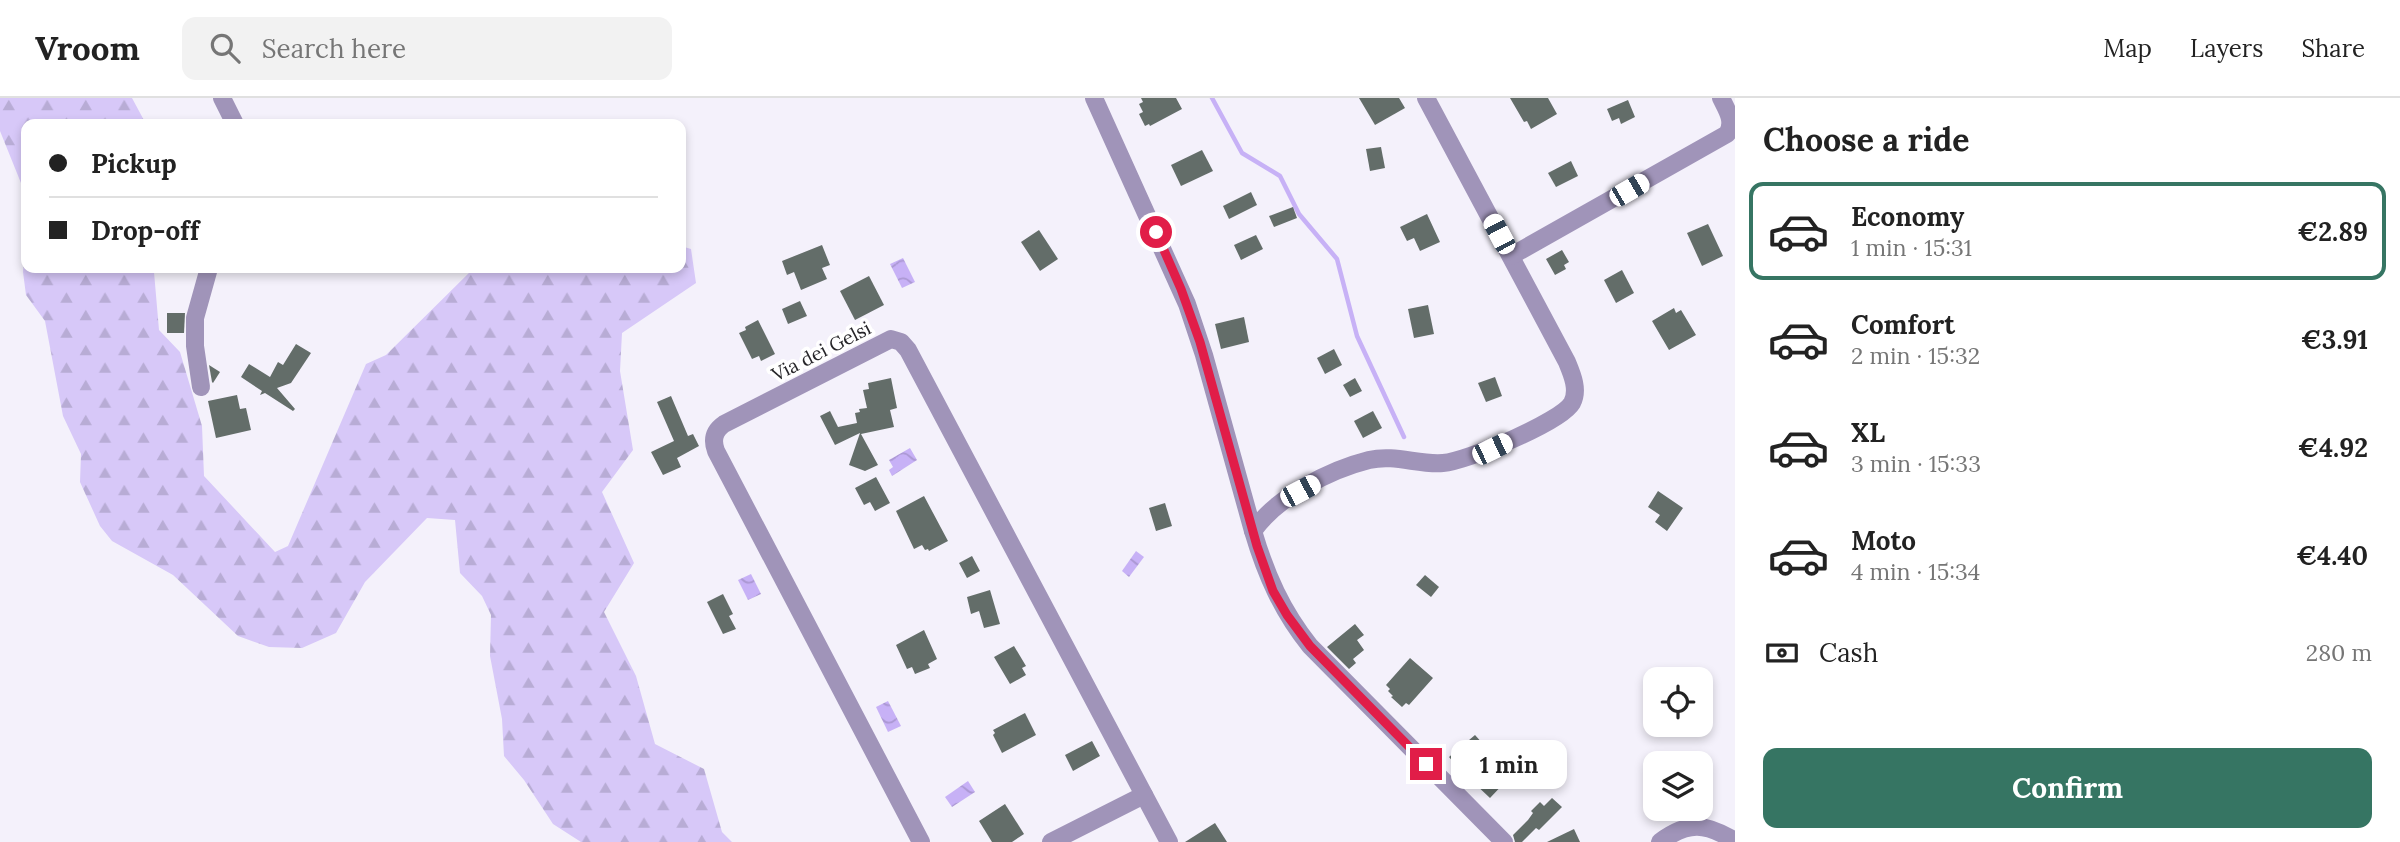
<!DOCTYPE html>
<html lang="en">
<head>
<meta charset="utf-8">
<style>
  body { margin:0; font-family:Lora,serif; background:#f2f2f2; color:#222; height:100vh; display:flex; flex-direction:column; font-size:26px; white-space:nowrap }
  * { box-sizing:border-box; margin:0 }
  p { font-size:23px; color:#767676 }
  .icon { flex:none; width:38px; height:38px; fill:none; stroke:currentColor; stroke-width:2; stroke-linecap:round; stroke-linejoin:round }
  .map { position:relative; flex:1; overflow:hidden }
  .drawer { display:flex; flex-direction:column; background:#fff; width:665px }
  .drawer>* { flex:none }
  .hud { position:absolute; left:21px; top:21px; width:665px; height:154px; border-radius:14px; box-shadow:0 4px 10px #0003; display:grid; align-content:center; height:154px; padding:0 28px; background:#fff }
  .fabs { position:absolute; left:1643px; top:569px; display:grid; gap:14px }
  .fabs a { display:grid; place-items:center; width:70px; height:70px; border-radius:14px; background:#fff; box-shadow:0 4px 10px #0003; font-size:35px }
  .end { position:absolute; width:32px; height:32px; margin:-16px; border:9px solid #e11d48; background:#fff; box-shadow:0 0 0 4px #fff }
  .from { border-radius:50% }
  .bubble { position:absolute; height:49px; border-radius:14px; background:#fff; box-shadow:0 4px 10px #0003; font-size:23px; font-weight:700; line-height:49px; text-align:center }
  .car { position:absolute; width:21px; height:42px; margin:-21px -10px; border-radius:9px; box-shadow:0 0 5px 2px #0007; background:linear-gradient(#fff 24%,#345 0 40%,#fff 0 76%,#345 0 86%,#fff 0) }
  .hud b { display:flex; align-items:center; gap:24px; height:66px; font-size:26px }
  .hud b+b { border-top:2px solid #e0e0e0 }
  .hud i { width:18px; height:18px; background:#222 }
  ul { padding:0; list-style:none }
  li { display:flex; align-items:center; gap:21px; height:98px; margin:0 14px 10px; padding:0 14px; border:4px solid transparent; border-radius:14px }
  li div { flex:1 }
  li b { display:block; font-size:26px }
  li em { font-style:normal; font-weight:700 }
  li.selected { border-color:#367563 }
  li>.icon { width:63px; height:63px; stroke-width:1.5 }
  h2 { padding:0 28px; font-size:32px; line-height:84px }
  .pay { display:flex; align-items:center; gap:18px; height:77px; padding:0 28px; font-size:26px }
  .pay p { margin-inline-start:auto }
  .primary-button { display:flex; gap:14px; margin-top:auto; padding:14px 28px }
  .primary-button a { flex:1; height:80px; border-radius:14px; background:#367563; color:#fff; font-size:28px; font-weight:700; line-height:80px; text-align:center }
  header { display:flex; align-items:center; gap:42px; box-sizing:border-box; height:98px; padding:0 35px; background:#fff; border-bottom:2px solid #e0e0e0 }
  header strong { font-size:33px }
  nav { display:flex; gap:38px; margin-inline-start:auto; font-size:24px }
  .search { width:490px; height:63px; background:#f2f2f2; display:flex; align-items:center; gap:18px; box-sizing:border-box; padding:0 24px; border-radius:14px; color:#767676; font-size:26px }
  main { display:flex; flex:1; min-height:0 }
  .map>svg:first-child { display:block }
  .forest { fill:url(#forest-firs) }
  .water { fill:url(#water-waves) }
  .lines { fill:none; stroke-linecap:round; stroke-linejoin:round }
  .stream { stroke:#c7b1f6; stroke-width:4.5 }
  .building { fill:#636d69 }
  .minor { stroke:#a094b9; stroke-width:18 }
  .route { stroke:#e11d48; stroke-width:9 }
  .labels { text-anchor:middle; dominant-baseline:central; stroke-width:7; stroke-linejoin:round; paint-order:stroke }
  .street-label { font-size:19px; fill:#262529; stroke:#fff }
</style>
</head>
<body>
<header>
<strong>Vroom</strong>
<div class="search"><svg class="icon" aria-label="search" viewBox="0 0 24 24"><circle cx="10" cy="10" r="6"/><path d="M15 15l6 6"/></svg>Search here</div>
<nav><a>Map</a><a>Layers</a><a>Share</a></nav>
</header>
<main>
<div class="map">
<svg width="1735" height="744" viewBox="0 0 1735 744">
  <defs>
    <pattern id="forest-firs" width="22" height="20" patternUnits="userSpaceOnUse" patternTransform="scale(1.75)"><rect width="22" height="20" fill="#d7c8f8"/><path d="M5 1l3.5 6h-7zM16 11l3.5 6h-7z" fill="#b8acd5"/></pattern>
    <pattern id="water-waves" width="16" height="10" patternUnits="userSpaceOnUse" patternTransform="scale(1.75)"><rect width="16" height="10" fill="#c7b1f6"/><path d="M0 5q4-4 8 0t8 0" fill="none" stroke="#ab98d3"/></pattern>
  </defs>
  <rect width="100%" height="100%" fill="#f4f1fb"/>
  <!-- forest -->
  <path class="forest" d="M0,0H132L146,26H26V170H159L154,174L159,232L180,254L202,328L204,378L275,454L288,448L366,266L386,257L474,170H681V148L691,151L696,185L622,235L620,273L633,352L602,394L634,465L604,514L636,578L655,646L704,671L722,734L732,744H581L553,726L524,682L504,658L502,621L490,558L491,517L482,498L460,475L455,422L427,420L365,484L336,535L302,550L269,549L238,538L173,477L112,443L100,428L80,384L81,356L63,318L45,223L26,197L23,174L25,147L23,90L0,33Z"/>
  <!-- water -->
  <g class="water">
    <path d="M903,160L915,184L902,190L890,166Z"/>
    <path d="M910,350L917,362L892,378L889,372L893,369L889,362Z"/>
    <path d="M1136,453L1144,459L1129,479L1122,473Z"/>
    <path d="M751,476L761,496L748,502L738,482Z"/>
    <path d="M888,603L901,628L888,634L876,609Z"/>
    <path d="M968,683L975,694L952,709L945,699Z"/>
  </g>
  <g class="lines">
    <!-- stream -->
    <path class="stream" d="M1212,0L1242,55L1280,78L1299,116L1337,161L1357,238L1404,339"/>
  </g>
  <!-- building -->
  <g class="building">
    <path d="M1141,0H1176L1182,11L1150,28L1149,26L1145,28L1139,16L1143,14L1139,6L1143,4Z"/>
    <path d="M1359,0H1399L1405,10L1375,27Z"/>
    <path d="M1510,0H1548L1557,16L1531,31L1527,23L1524,24Z"/>
    <path d="M1628,2L1635,19L1621,26L1619,20L1612,23L1607,11Z"/>
    <path d="M1381,49L1385,70L1370,73L1366,51Z"/>
    <path d="M1202,52L1213,73L1181,88L1171,67Z"/>
    <path d="M1571,63L1578,78L1556,89L1548,75Z"/>
    <path d="M1251,94L1257,107L1229,121L1223,108Z"/>
    <path d="M1293,109L1297,120L1274,129L1269,118Z"/>
    <path d="M1427,116L1440,144L1420,153L1414,140L1407,143L1400,129Z"/>
    <path d="M1708,126L1723,158L1702,168L1687,135Z"/>
    <path d="M1039,132L1058,161L1040,173L1021,144Z"/>
    <path d="M1256,137L1263,151L1241,162L1234,147Z"/>
    <path d="M822,147L830,167L822,170L827,181L801,192L794,174L787,177L782,163Z"/>
    <path d="M1562,152L1569,164L1564,167L1566,171L1555,177L1546,161Z"/>
    <path d="M1622,172L1634,195L1616,205L1604,182Z"/>
    <path d="M869,178L884,207L855,222L840,193Z"/>
    <path d="M800,203L807,218L788,226L782,211Z"/>
    <path d="M1428,207L1434,236L1414,240L1408,211Z"/>
    <path d="M1674,210L1676,215L1681,212L1696,237L1669,252L1652,223Z"/>
    <path d="M167,215H185L184,235H167Z"/>
    <path d="M1244,219L1249,244L1221,251L1215,226Z"/>
    <path d="M758,222L775,256L761,263L759,258L752,261L739,235L746,232L745,229Z"/>
    <path d="M296,246L311,255L291,285L277,290L295,311L293,313L265,295L260,297L262,293L241,279L249,266L270,279L278,264L283,267Z"/>
    <path d="M1334,251L1342,267L1325,276L1317,260Z"/>
    <path d="M209,267L220,274L213,285L212,284Z"/>
    <path d="M1495,279L1502,298L1486,304L1478,285Z"/>
    <path d="M891,280L897,310L890,312L894,329L861,336L878,367L865,373L849,367L860,335L835,347L820,318L830,313L838,329L857,325L855,315L860,314L859,311L867,310L863,292L869,291L868,285Z"/>
    <path d="M1355,280L1362,293L1350,299L1343,287Z"/>
    <path d="M237,297L240,311L246,310L251,332L216,340L208,303Z"/>
    <path d="M671,298L688,338L693,336L699,348L677,360L681,369L663,377L651,354L674,343L657,304Z"/>
    <path d="M1373,313L1382,330L1363,340L1354,323Z"/>
    <path d="M876,379L890,405L875,413L870,404L864,407L855,390Z"/>
    <path d="M1658,393L1683,410L1667,433L1655,424L1660,417L1648,409Z"/>
    <path d="M924,398L948,443L929,453L928,451L925,452L922,447L914,451L896,413Z"/>
    <path d="M1165,405L1172,428L1156,433L1149,410Z"/>
    <path d="M972,458L980,473L967,480L959,465Z"/>
    <path d="M1425,477L1439,489L1431,499L1416,487Z"/>
    <path d="M990,492L1000,526L984,530L979,513L971,516L967,499Z"/>
    <path d="M723,496L733,516L729,518L736,531L723,536L707,504Z"/>
    <path d="M1355,526L1364,537L1357,542L1364,552L1353,561L1356,565L1349,571L1327,549Z"/>
    <path d="M924,532L937,561L928,566L930,570L915,576L912,569L907,571L896,547Z"/>
    <path d="M1014,548L1026,568L1022,570L1026,577L1010,586L994,559Z"/>
    <path d="M1410,560L1433,580L1409,607L1406,605L1402,609L1391,599L1393,598L1388,593L1390,591L1386,587Z"/>
    <path d="M1025,615L1036,637L1002,655L993,637L995,635L993,632Z"/>
    <path d="M1475,637L1484,647L1477,654L1507,682L1490,700L1473,684L1482,675L1466,660L1457,668L1449,659Z"/>
    <path d="M1092,643L1100,658L1073,673L1065,657Z"/>
    <path d="M1552,700L1562,709L1539,732L1536,730L1522,744H1515L1513,737L1528,722L1533,715L1531,713L1540,704L1544,708Z"/>
    <path d="M1005,706L1024,736L1012,744H992L979,723Z"/>
    <path d="M1215,725L1227,744H1185Z"/>
    <path d="M1574,731L1580,744H1547Z"/>
  </g>
  <g class="lines">
    <!-- minor -->
    <g class="minor">
      <path d="M222,0L235,26"/>
      <path d="M1094,0L1187,206L1204,257L1253,433"/>
      <path d="M1426,0L1567,264C1572,276 1579,292 1572,305C1561,324 1467,363 1443,365C1418,367 1395,356 1369,362C1329,372 1277,399 1253,433C1266,477 1282,513 1310,548L1504,744"/>
      <path d="M1511,158L1727,36C1735,24 1727,12 1721,0"/>
      <path d="M201,289L195,248V220L209,170"/>
      <path d="M921,744L716,353C712,342 714,333 724,326L891,241L901,244L908,252L1169,744"/>
      <path d="M1051,744L1144,697"/>
      <path d="M1660,744C1688,723 1706,725 1735,743"/>
    </g>
  </g>
  <g class="lines">
    <!-- route -->
    <path class="route" d="M1156,134L1181,191L1200,244L1257,448L1273,493L1287,517L1310,548L1426,666"/>
  </g>
  <g class="labels">
    <!-- street labels -->
    <g class="street-label">
      <text transform="translate(821 253) rotate(-27)">Via dei Gelsi</text>
    </g>
  </g>
</svg>
<div class="fabs">
<a><svg class="icon" aria-label="locate" viewBox="0 0 24 24"><circle cx="12" cy="12" r="6"/><path d="M12 2v4M12 18v4M2 12h4M18 12h4"/></svg></a>
<a><svg class="icon" aria-label="layers" viewBox="0 0 24 24"><path d="M12 4l9 5-9 5-9-5zM3 14l9 5 9-5"/></svg></a>
</div>
<i class="end from" style="left:1156px;top:134px"></i>
<i class="end" style="left:1426px;top:666px"></i>
<div class="bubble" style="left:1451px;top:642px;width:116px">1 min</div>
<i class="car" style="left:1629px;top:92px;rotate:60deg"></i>
<i class="car" style="left:1499px;top:136px;rotate:332deg"></i>
<i class="car" style="left:1492px;top:351px;rotate:64deg"></i>
<i class="car" style="left:1300px;top:393px;rotate:62deg"></i>
<div class="hud">
<b><i class="from"></i>Pickup</b>
<b><i></i>Drop-off</b>
</div>
</div>
<section class="drawer">
<h2>Choose a ride</h2>
<ul>
<li class="selected"><svg class="icon" aria-label="car" viewBox="0 0 24 24"><path d="M5 17H2v-5l4-1 3-4h7l3 4 3 1v5h-3M9 17h6M6 11h13"/><circle cx="7" cy="17" r="2"/><circle cx="17" cy="17" r="2"/></svg><div><b>Economy</b><p>1 min · 15:31</p></div><em>€2.89</em></li>
<li><svg class="icon" aria-label="car" viewBox="0 0 24 24"><path d="M5 17H2v-5l4-1 3-4h7l3 4 3 1v5h-3M9 17h6M6 11h13"/><circle cx="7" cy="17" r="2"/><circle cx="17" cy="17" r="2"/></svg><div><b>Comfort</b><p>2 min · 15:32</p></div><em>€3.91</em></li>
<li><svg class="icon" aria-label="car" viewBox="0 0 24 24"><path d="M5 17H2v-5l4-1 3-4h7l3 4 3 1v5h-3M9 17h6M6 11h13"/><circle cx="7" cy="17" r="2"/><circle cx="17" cy="17" r="2"/></svg><div><b>XL</b><p>3 min · 15:33</p></div><em>€4.92</em></li>
<li><svg class="icon" aria-label="car" viewBox="0 0 24 24"><path d="M5 17H2v-5l4-1 3-4h7l3 4 3 1v5h-3M9 17h6M6 11h13"/><circle cx="7" cy="17" r="2"/><circle cx="17" cy="17" r="2"/></svg><div><b>Moto</b><p>4 min · 15:34</p></div><em>€4.40</em></li>
</ul>
<div class="pay"><svg class="icon" aria-label="cash" viewBox="0 0 24 24"><path d="M3 7h18v10H3z"/><circle cx="12" cy="12" r="2"/></svg>Cash<p>280 m</p></div>
<div class="primary-button"><a>Confirm</a></div>
</section>
</main>
</body>
</html>
